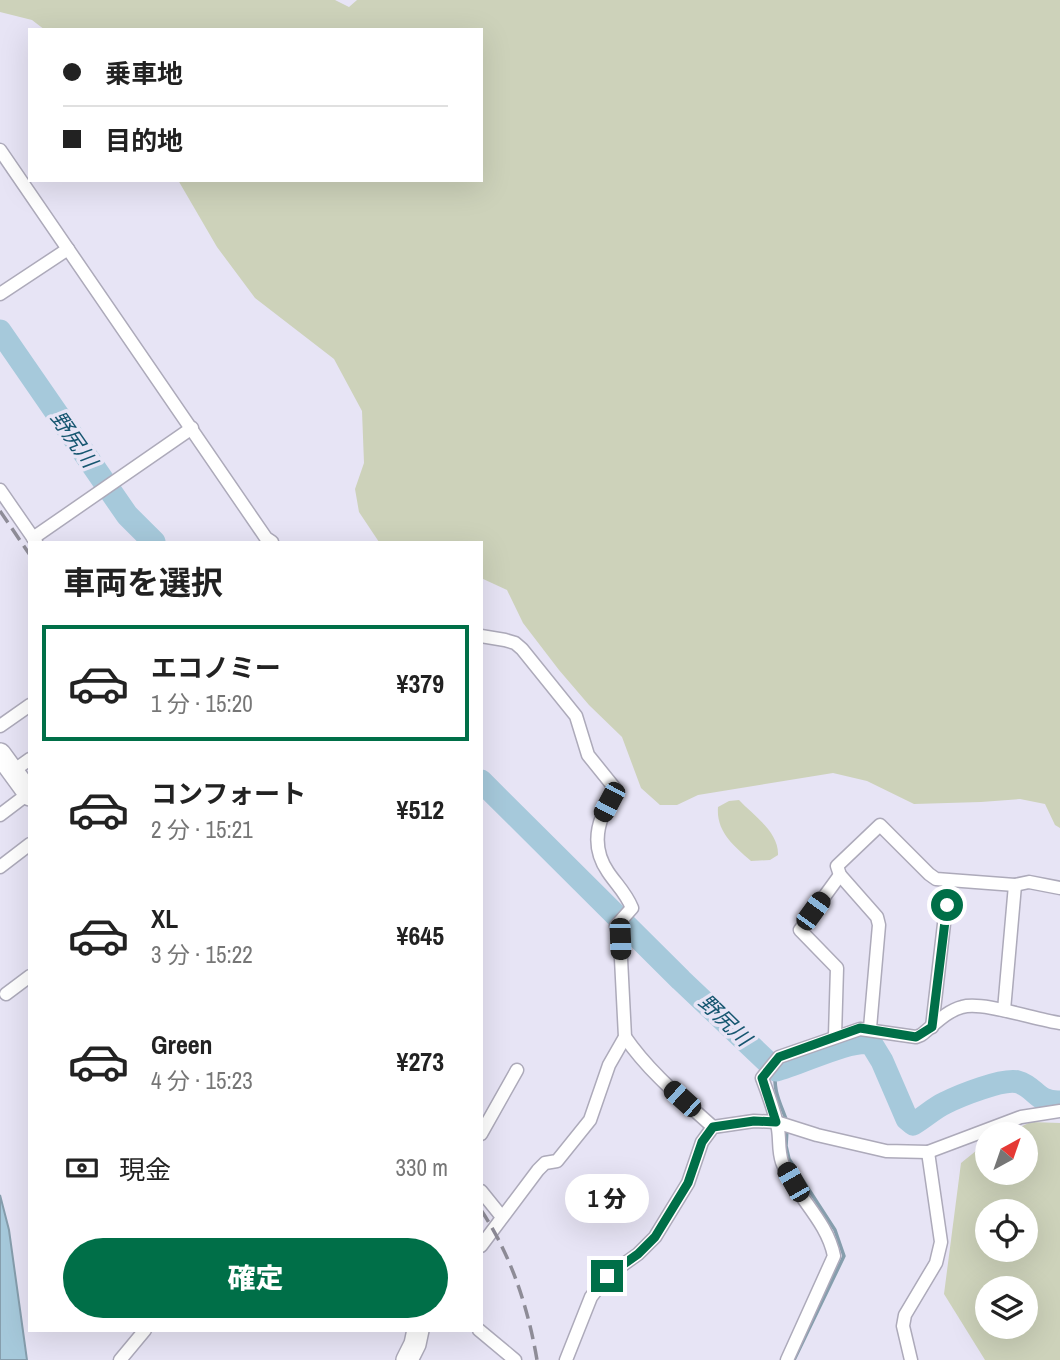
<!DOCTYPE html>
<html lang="ja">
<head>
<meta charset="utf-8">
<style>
  body { margin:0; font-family:"Archivo Narrow","Noto Sans JP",sans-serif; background:#f6f6f6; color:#222; height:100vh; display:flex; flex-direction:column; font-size:26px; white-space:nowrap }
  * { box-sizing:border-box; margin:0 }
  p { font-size:23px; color:#767676 }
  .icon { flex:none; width:38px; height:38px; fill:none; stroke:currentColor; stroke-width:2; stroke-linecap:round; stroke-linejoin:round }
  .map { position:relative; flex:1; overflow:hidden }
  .details { position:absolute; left:28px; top:541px; width:455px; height:791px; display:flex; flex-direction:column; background:#fff; border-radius:0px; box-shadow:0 7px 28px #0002 }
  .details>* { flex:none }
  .hud { position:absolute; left:28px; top:28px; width:455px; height:154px; border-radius:0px; box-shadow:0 7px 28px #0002; display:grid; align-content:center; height:154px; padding:0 35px; background:#fff }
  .needle { width:46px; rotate:40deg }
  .controls { position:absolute; left:975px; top:1122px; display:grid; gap:14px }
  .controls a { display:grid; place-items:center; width:63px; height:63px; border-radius:50%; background:#fff; box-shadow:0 7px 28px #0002; font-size:35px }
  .end { position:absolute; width:32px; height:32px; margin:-16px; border:9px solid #006f48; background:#fff; box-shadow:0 0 0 4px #fff }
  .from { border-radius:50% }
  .bubble { position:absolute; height:49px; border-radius:24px; background:#fff; box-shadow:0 7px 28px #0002; font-size:23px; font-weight:800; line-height:49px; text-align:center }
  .car { position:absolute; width:21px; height:42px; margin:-21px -10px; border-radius:9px; box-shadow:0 0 5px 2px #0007; background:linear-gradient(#222 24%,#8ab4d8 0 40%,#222 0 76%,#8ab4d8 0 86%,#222 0) }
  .hud b { display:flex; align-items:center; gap:24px; height:66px; font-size:26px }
  .hud b+b { border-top:2px solid #e0e0e0 }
  .hud i { width:18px; height:18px; background:#222 }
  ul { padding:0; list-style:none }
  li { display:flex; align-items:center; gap:21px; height:116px; margin:0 14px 10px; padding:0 21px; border:4px solid transparent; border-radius:0px }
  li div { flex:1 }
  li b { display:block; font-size:26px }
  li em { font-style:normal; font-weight:800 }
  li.current { border-color:#006f48 }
  li>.icon { width:63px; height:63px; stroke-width:1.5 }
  h2 { padding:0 35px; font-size:32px; line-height:84px }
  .pay { display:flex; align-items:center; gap:18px; height:77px; padding:0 35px; font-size:26px }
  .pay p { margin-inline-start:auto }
  .action { display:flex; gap:14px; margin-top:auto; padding:14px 35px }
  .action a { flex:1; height:80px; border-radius:42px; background:#006f48; color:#fff; font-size:28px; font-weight:800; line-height:80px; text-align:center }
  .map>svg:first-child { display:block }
  .green { fill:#cdd2ba; fill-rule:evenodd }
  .water { fill:#a6c9db; stroke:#869ead; stroke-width:2 }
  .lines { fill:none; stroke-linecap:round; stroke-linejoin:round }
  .stream { stroke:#869ead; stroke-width:3.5 }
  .river { stroke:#a6c9db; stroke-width:23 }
  .minor-casing { stroke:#adaaba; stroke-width:15 }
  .primary-casing { stroke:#adaaba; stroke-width:24 }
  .minor { stroke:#fff; stroke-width:12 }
  .primary { stroke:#fff; stroke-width:21 }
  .rail { stroke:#8e8c97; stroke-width:3.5; stroke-dasharray:14 7; stroke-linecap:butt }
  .route { stroke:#006f48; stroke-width:9 }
  .labels { text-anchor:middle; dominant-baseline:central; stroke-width:7; stroke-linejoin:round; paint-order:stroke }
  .water-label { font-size:21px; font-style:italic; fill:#165670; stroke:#e7e4f5 }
</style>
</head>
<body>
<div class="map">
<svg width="1060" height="1360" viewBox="0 0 1060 1360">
  <rect width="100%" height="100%" fill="#e7e4f5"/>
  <!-- green -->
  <g class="green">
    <path d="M0,0H335L349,7L357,0H1060V828L1055,825L1045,804L1020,799L981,802L914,804L867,781L833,773L698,795L677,805H660L641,788L622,737L589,705L559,670L523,623L507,590L481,578V542H379L359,512L355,489L364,463L362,411L334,359L255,298L217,247L178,180H481V30H45L32,20L0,12Z"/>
    <path d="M739,800C754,816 779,832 778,855L770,860L751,861C734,846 716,832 718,807L729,801Z"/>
    <path d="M1031,1122L1060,1123V1360H985L944,1294L961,1163L987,1142V1172H1026V1134H1004ZM987,1211H1026V1250H987ZM987,1288H1026V1326H987Z"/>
  </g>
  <!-- water -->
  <path class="water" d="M0,1195L9,1230L27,1360H0Z"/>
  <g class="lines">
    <!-- stream -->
    <g class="stream">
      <path d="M776,1070C772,1090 781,1104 787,1122"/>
      <path d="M787,1130L786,1146L789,1159L835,1230L844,1256L794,1360"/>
    </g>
    <!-- river -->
    <g class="river">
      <path d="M0,331L127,515L154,542"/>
      <path d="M481,781L681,980L776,1070C801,1064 848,1039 871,1043L882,1061L907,1119L913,1124C925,1117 934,1108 945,1103C959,1096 1003,1078 1018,1082C1036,1087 1036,1103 1060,1102"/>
    </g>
    <defs>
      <g id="minor">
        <path d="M0,150L266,538L272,542"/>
        <path d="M0,294L68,249"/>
        <path d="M0,490L36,542"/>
        <path d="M33,538L192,428"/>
        <path d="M481,636L505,640L515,643L522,649L576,716L588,755L617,791C598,816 589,844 608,872C616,884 626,893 632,908L616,926L620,939L625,1037L609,1065L590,1120L557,1161L545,1163L538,1170L481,1246"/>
        <path d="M0,726L30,705"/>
        <path d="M13,771L30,759"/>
        <path d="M0,815L29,793"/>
        <path d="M0,867L30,844"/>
        <path d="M6,994L30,976"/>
        <path d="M1004,1010L1015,885"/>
        <path d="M932,1027L949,881"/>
        <path d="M870,1028L879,925L877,917L840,875L837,866L880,825L929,874L936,879L1015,885L1029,882L1060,888"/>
        <path d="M835,1036L837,968L800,930L840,875"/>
        <path d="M625,1037C649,1072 682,1099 713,1127"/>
        <path d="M481,1134L517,1070"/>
        <path d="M481,1191L502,1217"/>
        <path d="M479,1330L515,1360"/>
        <path d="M120,1360L145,1330"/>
        <path d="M566,1360L591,1297L607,1276L638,1254L655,1237L688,1183L702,1142L713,1127L754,1121L776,1122L817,1135L886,1151L928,1152L1021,1117L1060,1111"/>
        <path d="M787,1360L834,1256C827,1220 795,1196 782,1162C778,1150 780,1141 778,1129C775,1112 768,1094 762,1078L779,1057L860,1029L916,1037L921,1035C933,1026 946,1011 962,1007C983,1001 1036,1020 1060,1023"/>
        <path d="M911,1360L903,1326L905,1315L936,1263L941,1242L928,1152"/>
      </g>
      <g id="primary">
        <path d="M0,754L30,795"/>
        <path d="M407,1360L415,1344L418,1330"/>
      </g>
    </defs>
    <!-- minor casing -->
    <use href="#minor" class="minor-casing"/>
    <!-- primary casing -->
    <use href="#primary" class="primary-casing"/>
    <!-- minor -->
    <use href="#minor" class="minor"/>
    <!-- primary -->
    <use href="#primary" class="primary"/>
    <!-- rail -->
    <g class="rail">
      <path d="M0,511L30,555"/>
      <path d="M481,1210C511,1255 528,1307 537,1360"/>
    </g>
  </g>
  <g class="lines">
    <!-- route -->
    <path class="route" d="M607,1276L638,1254L655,1237L688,1183L702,1142L713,1127L754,1121L776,1122L762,1078L779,1057L860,1028L916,1037L932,1027L947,905"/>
  </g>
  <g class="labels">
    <!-- water labels -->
    <g class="water-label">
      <text transform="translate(74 439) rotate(55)">野尻川</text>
      <text transform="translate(725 1020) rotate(44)">野尻川</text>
    </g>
  </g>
</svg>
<div class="controls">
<a><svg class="needle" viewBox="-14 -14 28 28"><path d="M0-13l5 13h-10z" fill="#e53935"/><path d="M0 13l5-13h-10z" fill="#767676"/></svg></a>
<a><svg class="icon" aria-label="locate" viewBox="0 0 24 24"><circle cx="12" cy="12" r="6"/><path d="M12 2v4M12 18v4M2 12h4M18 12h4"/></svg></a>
<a><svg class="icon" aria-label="layers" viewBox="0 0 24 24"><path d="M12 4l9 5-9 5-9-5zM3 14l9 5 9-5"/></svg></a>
</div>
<i class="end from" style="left:947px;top:905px"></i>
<i class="end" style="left:607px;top:1276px"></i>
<div class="bubble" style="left:565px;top:1174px;width:84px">1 分</div>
<i class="car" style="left:609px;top:802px;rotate:208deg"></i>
<i class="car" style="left:813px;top:911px;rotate:36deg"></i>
<i class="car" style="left:620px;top:939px;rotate:178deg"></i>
<i class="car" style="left:682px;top:1099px;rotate:312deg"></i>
<i class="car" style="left:793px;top:1182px;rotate:330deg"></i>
<div class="hud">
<b><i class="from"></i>乗車地</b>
<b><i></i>目的地</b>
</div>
<section class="details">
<h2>車両を選択</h2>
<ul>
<li class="current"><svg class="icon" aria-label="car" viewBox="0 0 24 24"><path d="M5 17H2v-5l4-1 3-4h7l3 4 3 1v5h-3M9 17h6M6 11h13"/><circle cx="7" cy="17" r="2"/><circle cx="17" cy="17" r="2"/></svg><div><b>エコノミー</b><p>1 分 · 15:20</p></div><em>¥379</em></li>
<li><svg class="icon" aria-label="car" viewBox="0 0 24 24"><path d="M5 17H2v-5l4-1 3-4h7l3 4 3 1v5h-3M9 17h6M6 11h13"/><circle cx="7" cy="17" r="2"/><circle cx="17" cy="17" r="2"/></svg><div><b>コンフォート</b><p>2 分 · 15:21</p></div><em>¥512</em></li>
<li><svg class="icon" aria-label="car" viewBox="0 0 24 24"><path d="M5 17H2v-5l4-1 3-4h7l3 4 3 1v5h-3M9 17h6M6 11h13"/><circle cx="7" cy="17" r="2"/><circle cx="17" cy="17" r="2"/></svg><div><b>XL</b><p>3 分 · 15:22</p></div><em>¥645</em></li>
<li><svg class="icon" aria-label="car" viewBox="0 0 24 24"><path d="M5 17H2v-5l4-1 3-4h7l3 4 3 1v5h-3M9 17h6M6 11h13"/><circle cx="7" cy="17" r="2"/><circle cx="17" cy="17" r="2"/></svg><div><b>Green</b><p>4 分 · 15:23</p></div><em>¥273</em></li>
</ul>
<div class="pay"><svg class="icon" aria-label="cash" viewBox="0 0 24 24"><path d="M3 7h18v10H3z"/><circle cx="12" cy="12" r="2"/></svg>現金<p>330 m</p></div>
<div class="action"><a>確定</a></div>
</section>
</div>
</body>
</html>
